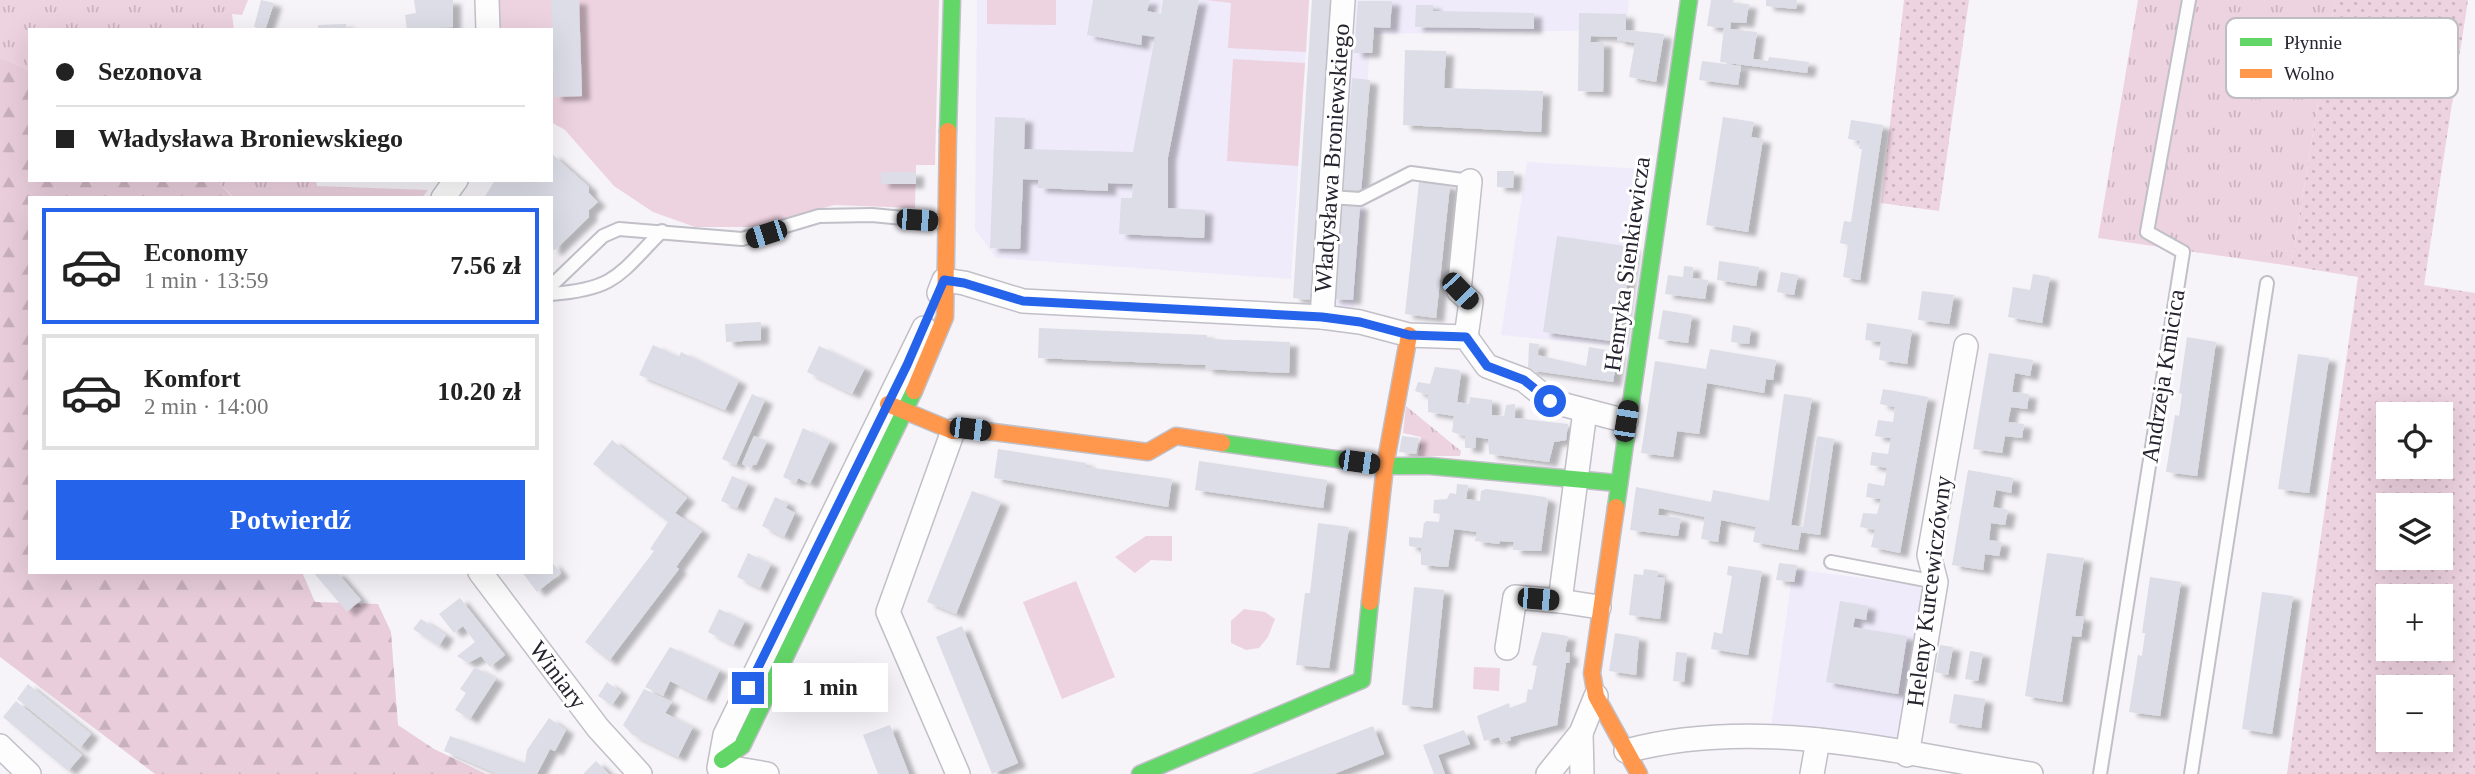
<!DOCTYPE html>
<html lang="pl">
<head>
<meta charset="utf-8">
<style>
  body { margin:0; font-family:Georgia,serif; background:#f2f2f2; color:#222; height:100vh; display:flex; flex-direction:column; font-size:26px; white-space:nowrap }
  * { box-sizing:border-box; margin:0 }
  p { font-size:23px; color:#767676 }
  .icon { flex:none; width:38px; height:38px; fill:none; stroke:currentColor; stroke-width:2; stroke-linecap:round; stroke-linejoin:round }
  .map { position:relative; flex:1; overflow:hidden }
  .side { position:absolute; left:28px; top:196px; width:525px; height:378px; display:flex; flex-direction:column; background:#fff; border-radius:0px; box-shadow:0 7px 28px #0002 }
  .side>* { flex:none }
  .banner { position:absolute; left:28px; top:28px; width:525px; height:154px; border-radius:0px; box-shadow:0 7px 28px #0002; display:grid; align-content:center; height:154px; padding:0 28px; background:#fff }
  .buttons { position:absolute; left:2376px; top:402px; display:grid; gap:14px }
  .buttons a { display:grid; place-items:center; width:77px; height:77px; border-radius:0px; background:#fff; box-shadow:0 7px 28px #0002; font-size:35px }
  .end { position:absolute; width:32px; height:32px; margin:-16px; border:9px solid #2563eb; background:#fff; box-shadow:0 0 0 4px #fff }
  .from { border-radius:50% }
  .bubble { position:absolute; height:49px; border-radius:0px; background:#fff; box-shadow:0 7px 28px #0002; font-size:23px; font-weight:600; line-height:49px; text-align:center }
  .car { position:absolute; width:21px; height:42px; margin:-21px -10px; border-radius:9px; box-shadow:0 0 5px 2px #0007; background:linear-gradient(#222 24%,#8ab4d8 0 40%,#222 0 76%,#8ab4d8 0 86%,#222 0) }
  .banner b { display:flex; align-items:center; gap:24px; height:66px; font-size:26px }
  .banner b+b { border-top:2px solid #e0e0e0 }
  .banner i { width:18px; height:18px; background:#222 }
  ul { padding:12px 0 0; list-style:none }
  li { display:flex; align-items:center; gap:21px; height:116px; margin:0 14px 10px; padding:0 14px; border:4px solid #e0e0e0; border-radius:0px }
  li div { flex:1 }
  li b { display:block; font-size:26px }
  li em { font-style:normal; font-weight:600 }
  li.active { border-color:#2563eb }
  li>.icon { width:63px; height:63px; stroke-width:1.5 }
  .action { display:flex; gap:14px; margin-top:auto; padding:14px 28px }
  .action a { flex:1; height:80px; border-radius:0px; background:#2563eb; color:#fff; font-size:28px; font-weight:600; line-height:80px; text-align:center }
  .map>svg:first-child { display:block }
  .built { fill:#efebfb }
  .grass { fill:url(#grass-tufts) }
  .forest { fill:url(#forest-firs) }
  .park { fill:#edd2df }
  .garden { fill:url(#garden-dots); fill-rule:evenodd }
  .building { fill:#dcdde6; filter:url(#shadow) }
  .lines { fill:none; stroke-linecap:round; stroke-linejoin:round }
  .lane-casing { stroke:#c1bfc7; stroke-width:16 }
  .street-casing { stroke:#c1bfc7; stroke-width:26 }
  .fast-casing { stroke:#c1bfc7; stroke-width:19 }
  .slow-casing { stroke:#c1bfc7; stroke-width:19 }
  .lane { stroke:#fefdfe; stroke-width:12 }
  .street { stroke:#fefdfe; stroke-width:23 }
  .fast { stroke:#63d668; stroke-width:16 }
  .slow { stroke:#ff974d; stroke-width:16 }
  .route { stroke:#2563eb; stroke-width:9 }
  .labels { text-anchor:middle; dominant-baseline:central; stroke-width:6; stroke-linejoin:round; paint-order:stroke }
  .street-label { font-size:24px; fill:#26232f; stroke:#fff }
  .key { fill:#fff; stroke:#bebdc1; stroke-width:2 }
  .key-label { font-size:19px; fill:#26232f }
</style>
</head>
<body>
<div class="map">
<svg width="2475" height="774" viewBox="0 0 2475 774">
  <defs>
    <pattern id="grass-tufts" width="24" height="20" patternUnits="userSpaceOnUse" patternTransform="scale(1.75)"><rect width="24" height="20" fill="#edd2df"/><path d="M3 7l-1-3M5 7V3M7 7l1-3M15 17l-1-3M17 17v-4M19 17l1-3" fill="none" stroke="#cbb4c0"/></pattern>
    <pattern id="forest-firs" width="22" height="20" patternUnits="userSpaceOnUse" patternTransform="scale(1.75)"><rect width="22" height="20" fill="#e9cddb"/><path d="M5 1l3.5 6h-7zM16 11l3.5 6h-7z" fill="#c8b0bc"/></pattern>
    <pattern id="garden-dots" width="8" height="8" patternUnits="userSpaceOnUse" patternTransform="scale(1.75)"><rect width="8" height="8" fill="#edd2df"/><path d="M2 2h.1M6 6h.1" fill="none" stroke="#cbb4c0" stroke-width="1.8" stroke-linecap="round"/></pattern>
    <filter id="shadow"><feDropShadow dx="8" dy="4.5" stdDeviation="2" flood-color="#0004"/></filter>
  </defs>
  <rect width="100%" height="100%" fill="#f6f4f9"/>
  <!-- built -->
  <g class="built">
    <path d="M977,0H1309L1291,279L996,258L975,229Z"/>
    <path d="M1342,0H1629L1626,30L1371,34L1362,156L1365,207L1354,309L1325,308Z"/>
    <path d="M1527,162L1642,169L1619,342L1625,347L1501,335Z"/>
    <path d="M1793,569L1924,586L1905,742L1771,727Z"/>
  </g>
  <!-- grass -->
  <g class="grass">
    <path d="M0,0H248L242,15L232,14L234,30H30V71L0,57Z"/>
    <path d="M2138,0H2335L2291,266L2098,238Z"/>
    <path d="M216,180H316L317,186L428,190L422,198H234Z"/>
    <path d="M1406,406L1461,451L1460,456H1418L1421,437L1403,433Z"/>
  </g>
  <!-- forest -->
  <path class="forest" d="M0,57L30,71V180H216L233,198H30V572H302L315,602L378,604L391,632L398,725L434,749L486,774H155L0,657Z"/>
  <!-- park -->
  <g class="park">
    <path d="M500,0H939L935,165H916L915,208L834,205L756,227H695L653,212L614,186L565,130L551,122V30H500Z"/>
    <path d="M987,0H1056V25L987,24Z"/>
    <path d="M1206,0H1309L1306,52L1228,48L1231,3Z"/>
    <path d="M1233,59L1305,63L1298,166L1227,161Z"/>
    <path d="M1146,536H1172V561L1151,560L1135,573L1115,557Z"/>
    <path d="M1076,581L1115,677L1062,699L1023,602Z"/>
    <path d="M1244,609L1265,612L1275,619L1268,637L1259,648L1246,650L1231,643V621Z"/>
    <path d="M1474,667L1500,668L1499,691L1473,689Z"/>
  </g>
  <!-- garden -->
  <g class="garden">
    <path d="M1904,0H1969L1939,211L1881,203Z"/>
    <path d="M2335,0H2468L2424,285L2475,293V774H2287L2358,277L2291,266ZM2389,415H2441V467H2389ZM2389,506H2441V558H2389ZM2389,597H2441V649H2389ZM2389,688H2441V740H2389Z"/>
  </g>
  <!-- building -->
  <g class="building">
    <path d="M261,0L274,3L265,30L254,27Z"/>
    <path d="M414,0H453V27L407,30L405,15L416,13Z"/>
    <path d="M551,0H579L582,96L554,97Z"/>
    <path d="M1093,0H1150L1147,11L1161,14L1163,0H1199L1168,157V208L1205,210L1204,238L1119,234L1121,198H1132L1133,184L1108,183V191L1038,188V180L1023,179L1020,249L990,248L995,117L1025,118L1024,149L1133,152L1155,37L1142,35L1141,45L1087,35Z"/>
    <path d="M1312,0H1330L1311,300L1293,298Z"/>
    <path d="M1711,0H1734L1733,3L1749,4L1746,23L1731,22L1730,29L1757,32L1753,59L1768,61L1769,57L1809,62L1807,73L1720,62L1724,28L1707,26Z"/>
    <path d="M1766,0H1797L1796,9L1766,6Z"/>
    <path d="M1358,1H1392L1390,28L1374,27L1372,53H1354Z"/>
    <path d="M1416,5H1433V11L1534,13V29L1415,27Z"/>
    <path d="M1579,13L1626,14V30L1664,34L1656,82L1629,77L1635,43L1617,40V37L1591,36L1590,42H1604L1603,92L1578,91Z"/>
    <path d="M346,24V30H318V25Z"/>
    <path d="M1405,50L1446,51L1444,88L1543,91L1541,132L1403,125Z"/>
    <path d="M1702,61L1741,66L1738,85L1699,80Z"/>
    <path d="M1352,78L1370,80L1361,193L1343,192Z"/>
    <path d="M1723,117L1754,122L1751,137L1763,139L1748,232L1706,225Z"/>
    <path d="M1851,120L1883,125L1860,280L1843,277L1848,245L1840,243L1844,221L1851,222L1862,149H1859L1860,141L1848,139Z"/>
    <path d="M551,153L589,187V193L598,202L589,210V217L555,250H551V198H484L495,180H551Z"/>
    <path d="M1497,171H1514L1513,188L1497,187Z"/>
    <rect x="881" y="172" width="35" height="12"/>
    <path d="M1419,182L1450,185L1436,318L1405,314Z"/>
    <path d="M1338,203L1360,205L1353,300L1332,299Z"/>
    <path d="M1557,236L1632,247L1619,342L1543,332Z"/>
    <path d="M1719,261L1759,267L1756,286L1717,280Z"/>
    <path d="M1684,266L1693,267L1692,278L1708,280L1705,299L1665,294L1668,275L1683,277Z"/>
    <path d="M1781,272L1798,275L1794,295L1777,292Z"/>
    <path d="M2033,274L2050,277L2042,323L2008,317L2013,287L2030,290Z"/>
    <path d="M1922,291L1954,295L1949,324L1918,320Z"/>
    <path d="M1663,310L1692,315L1688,343L1658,339Z"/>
    <path d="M761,322V340L726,342L725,324Z"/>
    <path d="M1867,323L1912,330L1907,364L1879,360L1881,342L1865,340Z"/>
    <path d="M1733,325L1751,328L1749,344L1731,342Z"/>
    <path d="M1039,328L1207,335V339L1290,342L1289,373L1205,369L1206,365L1038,358Z"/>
    <path d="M2187,337L2216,342L2197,476L2166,472L2175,415L2179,416L2182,394L2179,393Z"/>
    <path d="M1529,343L1539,344L1537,355L1586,366L1589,347L1618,352L1613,382L1528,370Z"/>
    <path d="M653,345L679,357L681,352L739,381L725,410L639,375Z"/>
    <path d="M819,346L865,368L852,394L807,372Z"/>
    <path d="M1710,349L1776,360L1773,380L1766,379L1764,393L1707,383L1699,434L1677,431L1673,457L1641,453L1655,361L1706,369Z"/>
    <path d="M1989,353L2033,360L2030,376L2015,373L2012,392L2029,394L2027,409L2011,407L2008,422L2024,424L2022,438L2005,436L2002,453L1973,449Z"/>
    <path d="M2298,354L2329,358L2309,493L2278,489Z"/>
    <path d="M1435,367L1459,370L1461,373L1457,402L1469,404L1470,397L1492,400V415L1504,416L1506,405L1515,404V418L1568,424L1566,440L1554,442L1549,462L1489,454L1488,439L1476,437L1475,448H1465V436L1452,432L1454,416L1428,412V395L1415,391L1418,382L1430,384Z"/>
    <path d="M1883,389L1928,397L1900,553L1871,547L1875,530L1860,527L1863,513L1877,514L1881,499L1866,497L1868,483L1884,486L1887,468L1870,465L1872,452L1888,454L1891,438L1875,436L1878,420L1893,422L1895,407L1880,404Z"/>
    <path d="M752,394L765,400L736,465L722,459Z"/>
    <path d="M1784,394L1812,398L1791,525L1803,527L1817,436L1834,439L1820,535L1801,532L1798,550L1753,542L1756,527L1721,520L1718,542L1701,539L1705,517L1659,508L1658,515L1681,518L1678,536L1630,530L1636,487L1711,502L1713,490L1769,501Z"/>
    <path d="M803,428L830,441L810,484L798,478L796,483L783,477Z"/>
    <path d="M754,436L767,441L756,465L753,464L751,468L742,464Z"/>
    <path d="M1402,436L1419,438L1416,454L1399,452Z"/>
    <path d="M612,440L687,498L675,513L702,531L676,567L679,569L609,661L585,642L654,551L650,549L668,522L593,464Z"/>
    <path d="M998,449L1086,463V467L1172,479L1168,507L994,478Z"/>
    <path d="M1199,461L1327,480L1323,508L1195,490Z"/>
    <path d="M1968,470L2013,478L2011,493L1996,490L1993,507L2008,510L2005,525L1991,523L1989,540L2002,542L1999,556L1985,554L1983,570L1952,565Z"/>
    <path d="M732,476L748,483L737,508L721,501Z"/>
    <path d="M1457,484L1468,485L1466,499L1480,501L1481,491L1486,489L1545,497L1548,500L1541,551L1513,550L1514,542L1500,541L1499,544L1475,541L1477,532L1454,529L1448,567L1421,565V548L1409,546V537L1422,538L1424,523L1427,521L1439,522L1440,514L1433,513L1434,500L1447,499L1450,493L1456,494Z"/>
    <path d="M972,491L1001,502L956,614L927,602Z"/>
    <path d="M775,497L788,503L786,508L795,513L784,537L762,526Z"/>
    <path d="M1318,523L1349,527L1329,668L1296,665L1305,593H1310Z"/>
    <path d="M748,553L771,564L760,588L737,577Z"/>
    <path d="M2047,553L2084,558L2075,616L2084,617L2081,637L2072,636L2062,702L2025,696Z"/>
    <path d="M551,561L561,573L537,592L522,572H551Z"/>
    <path d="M1779,563L1797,565L1794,582L1776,580Z"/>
    <path d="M1728,566L1762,571L1748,655L1711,649L1714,632L1722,634L1732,576L1727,575Z"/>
    <path d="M1644,569L1658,571L1657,577L1665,578L1660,619L1629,615L1634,574L1643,575Z"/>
    <path d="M313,572H337L361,600L347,612Z"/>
    <path d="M2150,577L2181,582L2160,716L2129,712L2138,655L2142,656L2145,633H2142Z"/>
    <path d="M1414,587L1444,590L1432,708L1402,705Z"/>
    <path d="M2262,592L2293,596L2272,734L2242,729Z"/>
    <path d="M460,598L505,655L490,667L481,656L468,663L457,656L475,642L463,626L454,633L439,614Z"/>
    <path d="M1840,601L1868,606L1866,620L1855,618L1853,627L1907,636L1898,694L1826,682Z"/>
    <path d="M719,609L745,621L733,645L708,632Z"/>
    <path d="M421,619L446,635L439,646L413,629Z"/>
    <path d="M962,626L1018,763L992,774L936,637Z"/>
    <path d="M1542,632L1568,636L1565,652L1570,653L1569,663H1566L1557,725L1510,737L1511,740L1501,743L1499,737L1484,741L1477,716L1509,703L1510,708L1520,704L1526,702L1528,689L1532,690L1537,666L1532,665Z"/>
    <path d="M1615,633L1639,637L1636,675L1609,671Z"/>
    <path d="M1940,645L1953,647L1948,675L1935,672Z"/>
    <path d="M670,647L720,670L706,699L670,681L663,696L645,687Z"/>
    <path d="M1970,651L1983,653L1978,681L1965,679Z"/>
    <path d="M1676,652L1687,653L1684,682L1673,681Z"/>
    <path d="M475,667L496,679L470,719L455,710L466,693L460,689Z"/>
    <path d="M607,682L621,692L612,705L598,696Z"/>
    <path d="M28,684L91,734L80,748L17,699Z"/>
    <path d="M644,689L672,702L665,713L693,727L678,757L633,735L623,725Z"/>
    <path d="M1954,694L1985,699L1981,728L1949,723Z"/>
    <path d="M16,701L82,755L68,771L3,717Z"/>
    <path d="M549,718L566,730L555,751L550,749L537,774H498L444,751L450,736L525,763L527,750Z"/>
    <path d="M890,725L909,774H878L863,735Z"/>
    <path d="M1373,726L1384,754L1334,774H1251Z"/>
    <path d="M1464,730L1470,744L1438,755L1445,774H1434L1423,745Z"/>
    <path d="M596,761L609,774H583Z"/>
  </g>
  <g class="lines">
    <defs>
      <g id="lane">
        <path d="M1330,197L1360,199L1411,173L1470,181"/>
        <path d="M551,286L603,236L619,229L742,239L819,216L872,215L944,222"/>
        <path d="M551,294C617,289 619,274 662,231"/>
        <path d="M1831,562L1936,582"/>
        <path d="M2100,774L2183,252L2147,232L2189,0"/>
        <path d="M2191,774L2267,283"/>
      </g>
      <g id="street">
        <path d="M487,0L488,30"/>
        <path d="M443,198L456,180"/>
        <path d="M939,293L944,280L964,283L1023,301L1322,317L1360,322L1409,335L1466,337L1487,366L1524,380L1550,401L1626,421"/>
        <path d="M1322,317L1343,0"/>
        <path d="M1466,337L1471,302L1459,291L1470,181"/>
        <path d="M1585,411L1560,601L1599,607"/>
        <path d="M953,431L888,612L958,774"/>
        <path d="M480,572L598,728L640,774"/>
        <path d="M1507,648L1515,597L1560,601"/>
        <path d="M1581,733L1582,774"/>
        <path d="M0,746L29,774"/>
        <path d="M1626,751C1760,715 1898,753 2031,774"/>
        <path d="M1907,755L1936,582L1929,555L1966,346"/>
        <path d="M720,766L767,774"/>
        <path d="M719,768L725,735L924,328"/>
        <path d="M1548,774L1581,733L1596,696"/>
        <path d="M1812,774L1818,740"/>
      </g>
      <g id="fast">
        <path d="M948,131L952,0"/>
        <path d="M1222,443L1385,466H1430L1617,483"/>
        <path d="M1616,507L1689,0"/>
        <path d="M722,760L742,746L914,391"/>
        <path d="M1140,774L1362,680L1370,602"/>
      </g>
      <g id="slow">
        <path d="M914,391L945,317L948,131"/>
        <path d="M888,404L953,431L970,429L1148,452L1176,436L1222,443"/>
        <path d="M1616,507L1592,673L1596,696L1639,774"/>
        <path d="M1370,602L1385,466L1409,335"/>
      </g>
    </defs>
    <!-- lane casing -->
    <use href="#lane" class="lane-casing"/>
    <!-- street casing -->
    <use href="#street" class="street-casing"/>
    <!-- fast casing -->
    <use href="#fast" class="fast-casing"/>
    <!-- slow casing -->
    <use href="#slow" class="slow-casing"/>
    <!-- lane -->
    <use href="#lane" class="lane"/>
    <!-- street -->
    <use href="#street" class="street"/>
    <!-- fast -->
    <use href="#fast" class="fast"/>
    <!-- slow -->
    <use href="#slow" class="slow"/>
  </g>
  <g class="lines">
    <!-- route -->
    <path class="route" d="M748,688L907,365L944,280L964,283L1023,301L1322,317L1360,322L1409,335L1466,337L1487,366L1524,380L1550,401"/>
  </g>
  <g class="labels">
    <!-- street labels -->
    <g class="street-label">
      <text transform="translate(1332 158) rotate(-86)">Władysława Broniewskiego</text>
      <text transform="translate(1627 264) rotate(-82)">Henryka Sienkiewicza</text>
      <text transform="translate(2163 376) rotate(-81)">Andrzeja Kmicica</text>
      <text transform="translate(1929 591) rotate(-83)">Heleny Kurcewiczówny</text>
      <text transform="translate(558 675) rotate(53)">Winiary</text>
    </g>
  </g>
  <!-- legend -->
  <rect x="2226" y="18" width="232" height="80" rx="10" class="key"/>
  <rect x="2240" y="38" width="32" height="8" fill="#63d668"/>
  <rect x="2240" y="69" width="32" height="9" fill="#ff974d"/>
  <g class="key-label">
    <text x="2284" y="49">Płynnie</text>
    <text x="2284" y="80">Wolno</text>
  </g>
</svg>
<div class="buttons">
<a><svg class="icon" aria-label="locate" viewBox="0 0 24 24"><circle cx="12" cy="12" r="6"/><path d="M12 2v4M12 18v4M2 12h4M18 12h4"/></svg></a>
<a><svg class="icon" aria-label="layers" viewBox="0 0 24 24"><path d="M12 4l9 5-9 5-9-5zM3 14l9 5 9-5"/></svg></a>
<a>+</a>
<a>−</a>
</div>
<i class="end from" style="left:1550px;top:401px"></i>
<i class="end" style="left:748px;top:688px"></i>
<div class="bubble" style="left:772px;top:663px;width:116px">1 min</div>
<i class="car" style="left:917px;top:220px;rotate:94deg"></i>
<i class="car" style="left:766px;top:234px;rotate:252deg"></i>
<i class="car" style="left:1460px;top:291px;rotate:136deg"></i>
<i class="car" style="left:1626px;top:421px;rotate:9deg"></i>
<i class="car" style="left:970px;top:429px;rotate:97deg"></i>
<i class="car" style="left:1359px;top:462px;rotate:98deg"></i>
<i class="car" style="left:1538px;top:599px;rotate:95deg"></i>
<div class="banner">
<b><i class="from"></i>Sezonova</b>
<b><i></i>Władysława Broniewskiego</b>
</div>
<section class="side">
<ul>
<li class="active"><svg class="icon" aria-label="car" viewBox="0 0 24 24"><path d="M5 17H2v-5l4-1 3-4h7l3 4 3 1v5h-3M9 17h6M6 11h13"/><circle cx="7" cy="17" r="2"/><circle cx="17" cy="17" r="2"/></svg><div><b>Economy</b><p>1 min · 13:59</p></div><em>7.56 zł</em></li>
<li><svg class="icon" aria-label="car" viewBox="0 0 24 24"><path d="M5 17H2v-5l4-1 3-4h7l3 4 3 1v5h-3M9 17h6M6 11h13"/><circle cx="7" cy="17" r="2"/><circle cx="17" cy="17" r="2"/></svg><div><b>Komfort</b><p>2 min · 14:00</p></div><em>10.20 zł</em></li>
</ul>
<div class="action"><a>Potwierdź</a></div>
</section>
</div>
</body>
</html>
